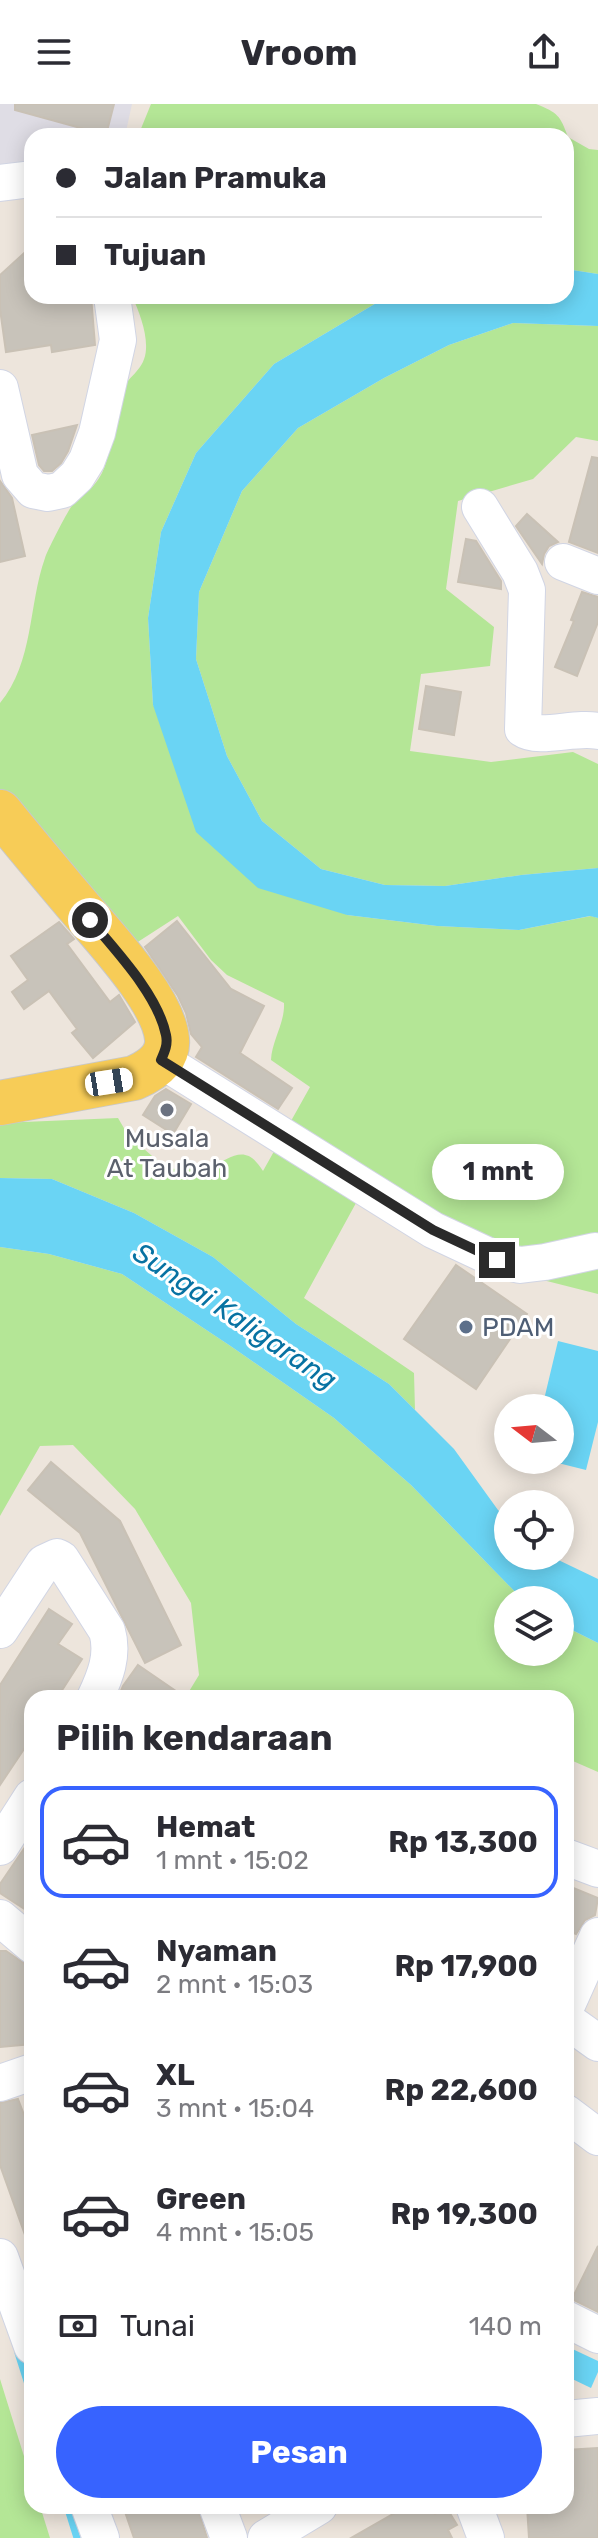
<!DOCTYPE html>
<html lang="id">
<head>
<meta charset="utf-8">
<style>
  body { margin:0; font-family:Rubik,sans-serif; background:#f2f2f3; color:#2b2b33; height:100vh; display:flex; flex-direction:column; font-size:30px; white-space:nowrap }
  * { box-sizing:border-box; margin:0 }
  p { font-size:26px; color:#7c7c81 }
  .icon { flex:none; width:44px; height:44px; fill:none; stroke:currentColor; stroke-width:2; stroke-linecap:round; stroke-linejoin:round }
  .map { position:relative; flex:1; overflow:hidden }
  .side { position:absolute; left:24px; top:1586px; width:550px; height:824px; display:flex; flex-direction:column; background:#fff; border-radius:24px; box-shadow:0 4px 20px #0003 }
  .side>* { flex:none }
  .banner { position:absolute; left:24px; top:24px; width:550px; height:176px; border-radius:24px; box-shadow:0 4px 20px #0003; display:grid; align-content:center; height:176px; padding:0 32px; background:#fff }
  .needle { width:52px; rotate:286deg }
  .buttons { position:absolute; left:494px; top:1290px; display:grid; gap:16px }
  .buttons a { display:grid; place-items:center; width:80px; height:80px; border-radius:50%; background:#fff; box-shadow:0 4px 20px #0003; font-size:40px }
  .end { position:absolute; width:36px; height:36px; margin:-18px; border:10px solid #2a2a2a; background:#fff; box-shadow:0 0 0 4px #fff }
  .from { border-radius:50% }
  .bubble { position:absolute; height:56px; border-radius:28px; background:#fff; box-shadow:0 4px 20px #0003; font-size:26px; font-weight:700; line-height:56px; text-align:center }
  .car { position:absolute; width:24px; height:48px; margin:-24px -12px; border-radius:10px; box-shadow:0 0 6px 2px #0007; background:linear-gradient(#fff 24%,#345 0 40%,#fff 0 76%,#345 0 86%,#fff 0) }
  .banner b { display:flex; align-items:center; gap:28px; height:76px; font-size:30px }
  .banner b+b { border-top:2px solid #e1e1e2 }
  .banner i { width:20px; height:20px; background:#2b2b33 }
  ul { padding:0; list-style:none }
  li { display:flex; align-items:center; gap:24px; height:112px; margin:0 16px 12px; padding:0 16px; border:4px solid transparent; border-radius:24px }
  li div { flex:1 }
  li b { display:block; font-size:30px }
  li em { font-style:normal; font-weight:700 }
  li.on { border-color:#3763ff }
  li>.icon { width:72px; height:72px; stroke-width:1.5 }
  h2 { padding:0 32px; font-size:36px; line-height:96px }
  .pay { display:flex; align-items:center; gap:20px; height:88px; padding:0 32px; font-size:30px }
  .pay p { margin-inline-start:auto }
  .button { display:flex; gap:16px; margin-top:auto; padding:16px 32px }
  .button a { flex:1; height:92px; border-radius:48px; background:#3763ff; color:#fff; font-size:32px; font-weight:700; line-height:92px; text-align:center }
  header { display:flex; justify-content:space-between; align-items:center; height:104px; padding:0 32px; background:#fff; font-size:36px; font-weight:700 }
  .map>svg:first-child { display:block }
  .industrial { fill:#dfdde5 }
  .green { fill:#b4e696 }
  .water { fill:#6ad4f4 }
  .lines { fill:none; stroke-linecap:round; stroke-linejoin:round }
  .stream { stroke:#6ad4f4; stroke-width:7 }
  .building { fill:#c8c3ba; stroke:#c9c1b5; stroke-width:2 }
  .minor-casing { stroke:#d1d5e4; stroke-width:38 }
  .major-casing { stroke:#c8c8c8; stroke-width:46 }
  .minor { stroke:#fff; stroke-width:36 }
  .major { stroke:#f7cc57; stroke-width:44 }
  .route { stroke:#2a2a2a; stroke-width:10 }
  .worship-dot { fill:#6b7280; stroke:#fff; stroke-width:3 }
  .service-dot { fill:#5c6f8a; stroke:#fff; stroke-width:3 }
  .labels { text-anchor:middle; dominant-baseline:central; stroke-width:6; stroke-linejoin:round; paint-order:stroke }
  .worship-label { font-size:26px; fill:#5b616d; stroke:#fff }
  .service-label { font-size:26px; fill:#4e5e75; stroke:#fff; text-anchor:start }
  .water-label { font-size:28px; font-style:italic; fill:#0772a2; stroke:#fff }
</style>
</head>
<body>
<header><svg class="icon" aria-label="menu" viewBox="0 0 24 24"><path d="M4 6h16M4 12h16M4 18h16"/></svg>Vroom<svg class="icon" aria-label="share" viewBox="0 0 24 24"><path d="M12 15V3M7 8l5-5 5 5M5 13v7h14v-7"/></svg></header>
<div class="map">
<svg width="598" height="2434" viewBox="0 0 598 2434">
  <rect width="100%" height="100%" fill="#ede5dc"/>
  <!-- industrial -->
  <path class="industrial" d="M0,0H132L125,32H32V61L0,63Z"/>
  <!-- green -->
  <g class="green">
    <path d="M151,0H536C558,9 560,11 568,33L589,45L598,46V170L566,165V32H138Z"/>
    <path d="M132,192H388L274,260L196,349L161,428L148,514L153,601L347,811L437,822L519,826L591,812L598,814V1190L531,1173L356,1099L304,1194L414,1269L415,1306L389,1280L296,1220L213,1153L134,1109L52,1075L0,1074V1019L118,1014L128,1031L167,1065C179,1064 195,1066 207,1063C232,1056 244,1037 263,1067L310,983L271,956C272,936 285,919 284,899L227,871L211,856L178,812L130,843L0,700V599C34,558 28,502 45,454C48,445 67,408 73,400C84,387 92,388 102,369C114,344 111,312 122,286C129,271 145,266 146,245C147,228 139,207 132,192Z"/>
    <path d="M513,219L598,222V337L576,333L533,375L458,397L446,485L494,523L490,562L421,570L410,647L491,658L573,648L598,660V764L521,771L445,782L385,781L321,765L262,717L227,652L196,555L199,488L242,387L298,324L384,274L449,241Z"/>
    <path d="M0,1143L49,1150L122,1170L232,1243L334,1314L411,1381L523,1496H508V1548H560V1520L598,1539V1668L566,1654V1594H185L199,1571L191,1499L135,1405L73,1341L40,1342L0,1412Z"/>
    <path d="M0,2275L32,2378V2402H40L50,2434H0Z"/>
  </g>
  <!-- water -->
  <g class="water">
    <path d="M566,165L598,170V222L513,219L449,241L384,274L298,324L242,387L199,488L196,555L227,652L262,717L321,765L385,781L445,782L521,771L598,764V814L590,812L519,826L437,822L347,811L258,784L196,728L153,601L148,514L161,428L196,349L274,260L388,192H566Z"/>
    <path d="M0,1074L52,1075L134,1109L213,1153L296,1220L389,1280L454,1345L498,1406L508,1415V1452H550L598,1475V1539L560,1520V1496H523L411,1381L334,1314L232,1243L122,1170L49,1150L0,1143Z"/>
    <path d="M558,1237L598,1247V1318L586,1366L546,1356H560V1304H542Z"/>
    <path d="M566,2242L598,2257V2268L591,2284L566,2272Z"/>
  </g>
  <g class="lines">
    <!-- stream -->
    <g class="stream">
      <path d="M18,2249L32,2293"/>
      <path d="M67,2402L77,2434"/>
    </g>
  </g>
  <!-- building -->
  <g class="building">
    <path d="M15,0H114L106,31L15,6Z"/>
    <path d="M32,142V192H91L95,241L52,248L51,241L6,248L0,205V171Z"/>
    <path d="M77,321L68,347L61,359L52,367H44L39,361L32,331Z"/>
    <path d="M592,353L598,354V449L569,438Z"/>
    <path d="M0,377L12,394L25,452L0,458Z"/>
    <path d="M527,410L558,438L549,442L544,450L542,460L516,422Z"/>
    <path d="M466,435L476,437L501,477V485L458,478Z"/>
    <path d="M582,488L598,493V518L577,572L555,563L574,517L571,516Z"/>
    <path d="M426,582L461,588L454,631L419,625Z"/>
    <path d="M177,817L231,885L264,902L240,949L292,984L278,1005L196,953L202,943L191,930L186,909L178,892L145,843Z"/>
    <path d="M59,818L74,835L67,840L110,898L119,891L135,918L93,954L72,929L77,925L49,887L24,905L12,888L28,876L11,852Z"/>
    <path d="M166,985L191,1000L173,1030L143,1011L155,992Z"/>
    <path d="M456,1161L527,1210L476,1285L404,1235Z"/>
    <path d="M51,1358L120,1417L181,1541L145,1559L80,1429L28,1386Z"/>
    <path d="M49,1505L72,1520L58,1540L82,1555L57,1594H32V1633L0,1681V1581Z"/>
    <path d="M138,1561L186,1594H118L123,1582Z"/>
    <path d="M32,1733V1810L0,1789V1780Z"/>
    <path d="M566,1781L598,1794L595,1811L585,1816L576,1830L566,1826Z"/>
    <path d="M0,1847H6L25,1860L32,1940L0,1943Z"/>
    <path d="M18,1995L26,2016L32,2014V2141L29,2142L0,2061V1999Z"/>
    <path d="M598,2142V2208L572,2195Z"/>
    <path d="M598,2344V2434H529L527,2402H566V2346Z"/>
    <path d="M123,2402H197L207,2434H134Z"/>
    <path d="M407,2402H431L435,2410L446,2403L457,2421L448,2426L452,2434H351Z"/>
  </g>
  <g class="lines">
    <defs>
      <g id="minor">
        <path d="M0,79L32,75"/>
        <path d="M0,284L20,371L33,386L48,389L62,386L77,372L87,356L97,329L118,236L112,192"/>
        <path d="M480,403L520,468L527,486L523,625C539,636 576,622 598,627"/>
        <path d="M563,458L598,472"/>
        <path d="M161,956L433,1126L497,1156L520,1161L545,1158L595,1147"/>
        <path d="M0,1526L44,1459L57,1453L61,1455L107,1527C114,1551 105,1573 95,1594"/>
        <path d="M0,1743L32,1693"/>
        <path d="M566,1753L598,1765"/>
        <path d="M0,1814L32,1841"/>
        <path d="M566,1903L598,1832"/>
        <path d="M566,1916L598,1939"/>
        <path d="M0,1979L32,1968"/>
        <path d="M566,2009L598,2033"/>
        <path d="M0,2153L32,2242"/>
        <path d="M566,2215L598,2231"/>
        <path d="M566,2315L598,2312"/>
        <path d="M89,2402L101,2434"/>
        <path d="M217,2402L229,2434"/>
        <path d="M474,2402L486,2434"/>
        <path d="M266,2434L319,2402"/>
      </g>
      <path id="major" d="M0,708C26,740 52,771 79,803C104,833 164,896 167,935C169,956 150,967 134,974L0,999"/>
    </defs>
    <!-- minor casing -->
    <use href="#minor" class="minor-casing"/>
    <!-- major casing -->
    <use href="#major" class="major-casing"/>
    <!-- minor -->
    <use href="#minor" class="minor"/>
    <!-- major -->
    <use href="#major" class="major"/>
  </g>
  <g class="lines">
    <!-- route -->
    <path class="route" d="M90,816C116,847 158,891 166,931C168,940 165,947 161,956L433,1126L497,1156"/>
  </g>
  <!-- markers -->
  <circle class="worship-dot" cx="167" cy="1006" r="8"/>
  <circle class="service-dot" cx="466" cy="1223" r="8"/>
  <g class="labels">
    <!-- worship labels -->
    <g class="worship-label">
      <text x="167" y="1034">Musala<tspan x="167" dy="30">At Taubah</tspan></text>
    </g>
    <!-- service labels -->
    <g class="service-label">
      <text x="482" y="1223">PDAM</text>
    </g>
    <!-- water labels -->
    <g class="water-label">
      <text transform="translate(235 1212) rotate(34)">Sungai Kaligarang</text>
    </g>
  </g>
</svg>
<div class="buttons">
<a><svg class="needle" viewBox="-14 -14 28 28"><path d="M0-13l5 13h-10z" fill="#e53935"/><path d="M0 13l5-13h-10z" fill="#7c7c81"/></svg></a>
<a><svg class="icon" aria-label="locate" viewBox="0 0 24 24"><circle cx="12" cy="12" r="6"/><path d="M12 2v4M12 18v4M2 12h4M18 12h4"/></svg></a>
<a><svg class="icon" aria-label="layers" viewBox="0 0 24 24"><path d="M12 4l9 5-9 5-9-5zM3 14l9 5 9-5"/></svg></a>
</div>
<i class="end from" style="left:90px;top:816px"></i>
<i class="end" style="left:497px;top:1156px"></i>
<div class="bubble" style="left:432px;top:1040px;width:132px">1 mnt</div>
<i class="car" style="left:109px;top:978px;rotate:81deg"></i>
<div class="banner">
<b><i class="from"></i>Jalan Pramuka</b>
<b><i></i>Tujuan</b>
</div>
<section class="side">
<h2>Pilih kendaraan</h2>
<ul>
<li class="on"><svg class="icon" aria-label="car" viewBox="0 0 24 24"><path d="M5 17H2v-5l4-1 3-4h7l3 4 3 1v5h-3M9 17h6M6 11h13"/><circle cx="7" cy="17" r="2"/><circle cx="17" cy="17" r="2"/></svg><div><b>Hemat</b><p>1 mnt · 15:02</p></div><em>Rp 13,300</em></li>
<li><svg class="icon" aria-label="car" viewBox="0 0 24 24"><path d="M5 17H2v-5l4-1 3-4h7l3 4 3 1v5h-3M9 17h6M6 11h13"/><circle cx="7" cy="17" r="2"/><circle cx="17" cy="17" r="2"/></svg><div><b>Nyaman</b><p>2 mnt · 15:03</p></div><em>Rp 17,900</em></li>
<li><svg class="icon" aria-label="car" viewBox="0 0 24 24"><path d="M5 17H2v-5l4-1 3-4h7l3 4 3 1v5h-3M9 17h6M6 11h13"/><circle cx="7" cy="17" r="2"/><circle cx="17" cy="17" r="2"/></svg><div><b>XL</b><p>3 mnt · 15:04</p></div><em>Rp 22,600</em></li>
<li><svg class="icon" aria-label="car" viewBox="0 0 24 24"><path d="M5 17H2v-5l4-1 3-4h7l3 4 3 1v5h-3M9 17h6M6 11h13"/><circle cx="7" cy="17" r="2"/><circle cx="17" cy="17" r="2"/></svg><div><b>Green</b><p>4 mnt · 15:05</p></div><em>Rp 19,300</em></li>
</ul>
<div class="pay"><svg class="icon" aria-label="cash" viewBox="0 0 24 24"><path d="M3 7h18v10H3z"/><circle cx="12" cy="12" r="2"/></svg>Tunai<p>140 m</p></div>
<div class="button"><a>Pesan</a></div>
</section>
</div>
</body>
</html>
